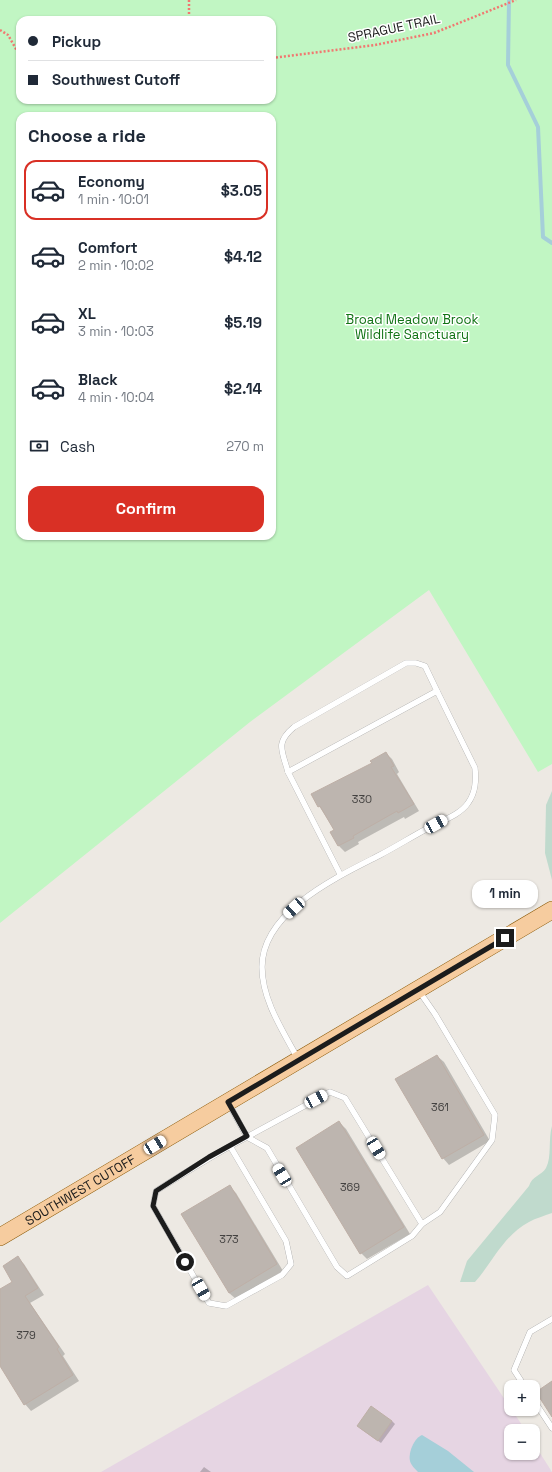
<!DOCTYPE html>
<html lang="en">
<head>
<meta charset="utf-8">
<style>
  body { margin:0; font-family:"Space Grotesk",sans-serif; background:#f2f2f3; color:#1f2937; height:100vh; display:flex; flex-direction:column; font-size:15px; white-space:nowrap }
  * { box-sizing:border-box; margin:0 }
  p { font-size:13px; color:#747a83 }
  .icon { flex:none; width:22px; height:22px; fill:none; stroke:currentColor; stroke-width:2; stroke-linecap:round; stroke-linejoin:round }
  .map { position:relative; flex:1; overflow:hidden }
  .side { position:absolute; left:16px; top:112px; width:260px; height:428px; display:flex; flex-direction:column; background:#fff; border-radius:12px; box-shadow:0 1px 3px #0004 }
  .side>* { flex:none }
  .banner { position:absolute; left:16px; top:16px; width:260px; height:88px; border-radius:12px; box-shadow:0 1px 3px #0004; display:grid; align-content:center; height:88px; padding:0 12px; background:#fff }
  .buttons { position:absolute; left:504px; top:1380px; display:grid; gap:8px }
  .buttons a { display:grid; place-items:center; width:36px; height:36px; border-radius:8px; background:#fff; box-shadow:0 1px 3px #0004; font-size:20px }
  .end { position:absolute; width:18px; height:18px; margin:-9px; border:5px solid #1c1c1c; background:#fff; box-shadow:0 0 0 2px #fff }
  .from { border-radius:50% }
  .bubble { position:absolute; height:28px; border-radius:12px; background:#fff; box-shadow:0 1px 3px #0004; font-size:13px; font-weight:700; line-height:28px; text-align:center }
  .car { position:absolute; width:12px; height:24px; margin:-12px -6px; border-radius:5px; box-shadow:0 0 3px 1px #0007; background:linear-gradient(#fff 24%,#345 0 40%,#fff 0 76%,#345 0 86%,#fff 0) }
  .banner b { display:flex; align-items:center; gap:14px; height:38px; font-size:15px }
  .banner b+b { border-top:1px solid #e0e1e3 }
  .banner i { width:10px; height:10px; background:#1f2937 }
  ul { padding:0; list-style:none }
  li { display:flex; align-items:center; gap:12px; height:60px; margin:0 8px 6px; padding:0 4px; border:2px solid transparent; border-radius:12px }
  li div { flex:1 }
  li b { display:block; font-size:15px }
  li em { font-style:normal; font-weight:700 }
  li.current { border-color:#d93025 }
  li>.icon { width:36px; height:36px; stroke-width:1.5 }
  h2 { padding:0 12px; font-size:18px; line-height:48px }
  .pay { display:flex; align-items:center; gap:10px; height:44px; padding:0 12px; font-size:15px }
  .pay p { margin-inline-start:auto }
  .primary-button { display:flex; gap:8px; margin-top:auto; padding:8px 12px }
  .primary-button a { flex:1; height:46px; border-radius:12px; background:#d93025; color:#fff; font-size:16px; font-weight:700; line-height:46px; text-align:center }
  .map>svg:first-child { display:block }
  .industrial { fill:#e6d5e3 }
  .wetland { fill:#c0dacd }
  .park { fill:#c1f6c3; fill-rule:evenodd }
  .water { fill:#a5cfd9 }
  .shadow { fill:#0003 }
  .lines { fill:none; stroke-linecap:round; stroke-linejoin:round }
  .stream { stroke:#a5cfd9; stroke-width:4 }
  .building { fill:#bdb5af; stroke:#beafa6 }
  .lane-casing { stroke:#a0a0a0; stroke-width:6 }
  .primary-casing { stroke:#8c5b09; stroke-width:18 }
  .path { stroke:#f17770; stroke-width:2.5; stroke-dasharray:2 2; stroke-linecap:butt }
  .lane { stroke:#fff; stroke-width:5.5 }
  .primary { stroke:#f6cc9f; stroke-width:17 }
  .route { stroke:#1c1c1c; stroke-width:5 }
  .labels { text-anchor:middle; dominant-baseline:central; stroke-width:3; stroke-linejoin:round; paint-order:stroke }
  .number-label { font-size:11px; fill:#444241 }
  .street-label { font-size:13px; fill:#1c1c1c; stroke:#fff }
  .park-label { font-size:13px; fill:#117315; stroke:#fff }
</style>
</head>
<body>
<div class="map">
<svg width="552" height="1472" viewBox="0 0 552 1472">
  <rect width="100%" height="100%" fill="#ede9e3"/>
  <!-- industrial -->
  <path class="industrial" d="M428,1285L526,1431H511V1453H533V1442L552,1472H101Z"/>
  <!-- wetland -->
  <g class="wetland">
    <path d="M552,791V880L545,853L546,805Z"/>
    <path d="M552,1126V1213C544,1216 536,1218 529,1222C504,1235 492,1263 475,1282H460L467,1261L529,1186C532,1176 541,1176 546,1168C552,1157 548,1139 552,1126Z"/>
  </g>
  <!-- park -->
  <path class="park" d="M0,0H552V764L538,772L429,590L250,722L0,923ZM20,20H272V100H20ZM20,116H272V536H20Z"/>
  <!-- water -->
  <path class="water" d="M422,1435L448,1451L474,1472H418C415,1469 411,1465 410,1461C408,1453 414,1438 422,1435Z"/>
  <!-- shadow -->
  <g class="shadow">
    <path d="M386,753L392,759L399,772L397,774L419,811L405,819L404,817L358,842L359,844L345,852L339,846L332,832L335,831L312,795L373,763Z"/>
    <path d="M437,1056L444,1062L490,1141L449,1165L443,1158Z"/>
    <path d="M339,1122L346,1129L410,1234L367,1259L361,1253Z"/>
    <path d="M229,1186L236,1193L283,1271L236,1299L229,1293Z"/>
    <path d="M18,1258L24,1264L44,1295L30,1303L65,1354L63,1356L79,1381L31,1411L25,1404L0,1364V1290L13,1282Z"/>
    <path d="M392,1421L395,1424L381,1443L361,1429Z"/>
    <path d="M204,1467L211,1472H200Z"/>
  </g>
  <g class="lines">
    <!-- stream -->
    <path class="stream" d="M509,0L508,65L538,127L543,237L552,243"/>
  </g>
  <!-- building -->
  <g class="building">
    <path d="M386,752L394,766L391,767L414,804L398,813L397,811L353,836L354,838L338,846L330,832L334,830L320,806L318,807L311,794L372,763L370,761Z"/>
    <path d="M437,1055L484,1135L442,1159L395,1079Z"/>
    <path d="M339,1121L404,1227L360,1254L296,1148Z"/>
    <path d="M230,1185L277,1264L229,1293L181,1214Z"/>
    <path d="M18,1256L38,1288L25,1296L59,1347L57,1349L73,1375L24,1405L0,1366V1289L12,1282L3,1266Z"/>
    <path d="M552,1381V1417L536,1392Z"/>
    <path d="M371,1406L392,1421L378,1441L357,1426Z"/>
  </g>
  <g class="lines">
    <defs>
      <g id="lane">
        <path d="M288,772C282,750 275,743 294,727L406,663H416L425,666L437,691"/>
        <path d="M419,991L435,1014L495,1115L492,1140L440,1212L422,1224"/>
        <path d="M298,1059C283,1031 262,1000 262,967C262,911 339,876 380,855C397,846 413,836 430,827C442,821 461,814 468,803C476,792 476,780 475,768L437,691L288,772L340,874"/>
        <path d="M229,1104L247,1137L330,1092L345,1098L422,1224L412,1236L347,1276L337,1267L267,1148L247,1137C216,1153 186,1172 156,1191L153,1206L209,1303L226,1306L282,1275L291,1264L286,1241L230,1146"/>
        <path d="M525,1387L514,1370L530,1332L552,1319"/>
        <path d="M533,1399L552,1428"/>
      </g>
      <g id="primary">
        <path id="s1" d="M0,1237L552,910"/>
      </g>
    </defs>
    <!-- lane casing -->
    <use href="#lane" class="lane-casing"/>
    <!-- primary casing -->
    <use href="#primary" class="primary-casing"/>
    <!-- path -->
    <g class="path">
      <path d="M189,0V20"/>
      <path d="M0,30L8,35L20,56"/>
      <path d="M272,58L375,45L434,33L516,0"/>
    </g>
    <!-- lane -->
    <use href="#lane" class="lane"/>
    <!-- primary -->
    <use href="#primary" class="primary"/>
  </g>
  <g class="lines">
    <!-- route -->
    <path class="route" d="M185,1262L153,1206L156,1191L209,1157L247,1136L228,1102L505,938"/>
  </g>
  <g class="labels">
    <!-- number labels -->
    <g class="number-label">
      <text x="362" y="799">330</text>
      <text x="440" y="1107">361</text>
      <text x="350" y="1187">369</text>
      <text x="229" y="1239">373</text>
      <text x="26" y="1335">379</text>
    </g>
    <!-- street labels -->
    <g class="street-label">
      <text transform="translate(394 28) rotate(-12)">SPRAGUE TRAIL</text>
      <text stroke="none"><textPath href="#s1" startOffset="93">SOUTHWEST CUTOFF</textPath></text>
    </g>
    <!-- park labels -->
    <g class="park-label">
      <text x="412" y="319">Broad Meadow Brook<tspan x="412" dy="15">Wildlife Sanctuary</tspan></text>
    </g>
  </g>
</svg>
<div class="buttons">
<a>+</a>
<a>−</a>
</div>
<i class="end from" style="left:185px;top:1262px"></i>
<i class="end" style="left:505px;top:938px"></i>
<div class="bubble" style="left:472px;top:880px;width:66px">1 min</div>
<i class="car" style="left:436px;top:824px;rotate:61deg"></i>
<i class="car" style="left:294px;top:908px;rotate:228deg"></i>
<i class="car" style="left:316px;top:1099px;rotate:62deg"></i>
<i class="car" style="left:155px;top:1145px;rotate:59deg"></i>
<i class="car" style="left:376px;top:1148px;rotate:149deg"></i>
<i class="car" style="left:282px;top:1175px;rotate:329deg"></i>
<i class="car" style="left:201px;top:1289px;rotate:150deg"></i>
<div class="banner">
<b><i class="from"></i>Pickup</b>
<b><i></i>Southwest Cutoff</b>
</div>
<section class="side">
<h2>Choose a ride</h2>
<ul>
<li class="current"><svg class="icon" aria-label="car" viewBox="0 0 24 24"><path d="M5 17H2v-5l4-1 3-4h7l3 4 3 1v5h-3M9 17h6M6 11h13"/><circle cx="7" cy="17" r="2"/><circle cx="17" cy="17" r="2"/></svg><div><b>Economy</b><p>1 min · 10:01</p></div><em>$3.05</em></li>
<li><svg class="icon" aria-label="car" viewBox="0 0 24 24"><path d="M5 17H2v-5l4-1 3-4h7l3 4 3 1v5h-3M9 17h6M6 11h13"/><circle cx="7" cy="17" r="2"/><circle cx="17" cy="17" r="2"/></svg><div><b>Comfort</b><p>2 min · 10:02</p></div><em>$4.12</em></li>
<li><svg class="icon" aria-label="car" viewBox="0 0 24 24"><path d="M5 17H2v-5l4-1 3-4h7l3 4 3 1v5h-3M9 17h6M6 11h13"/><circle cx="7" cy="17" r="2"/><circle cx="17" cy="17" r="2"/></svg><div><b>XL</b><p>3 min · 10:03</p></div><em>$5.19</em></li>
<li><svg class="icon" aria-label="car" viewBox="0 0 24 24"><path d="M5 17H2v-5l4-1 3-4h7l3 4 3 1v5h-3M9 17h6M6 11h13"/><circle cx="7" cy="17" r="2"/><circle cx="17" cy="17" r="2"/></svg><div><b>Black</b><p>4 min · 10:04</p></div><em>$2.14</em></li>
</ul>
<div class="pay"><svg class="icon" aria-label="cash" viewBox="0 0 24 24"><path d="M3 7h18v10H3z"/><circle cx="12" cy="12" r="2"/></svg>Cash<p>270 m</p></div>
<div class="primary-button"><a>Confirm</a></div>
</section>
</div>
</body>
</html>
